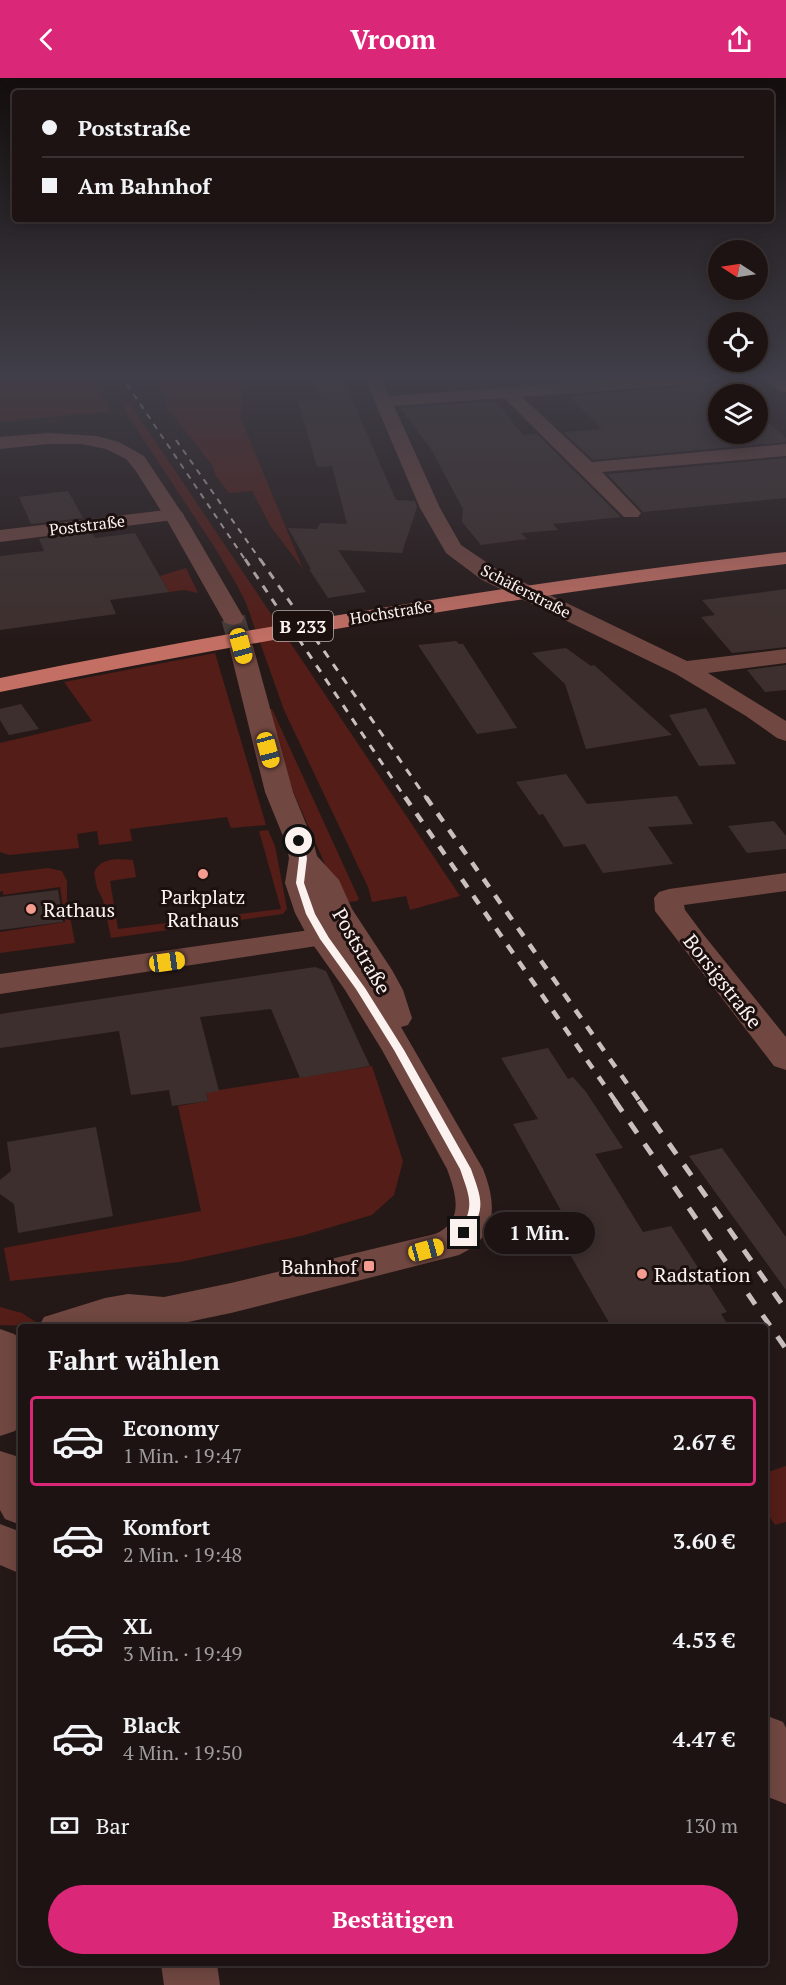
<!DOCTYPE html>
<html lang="de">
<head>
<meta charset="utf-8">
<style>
  body { margin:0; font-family:"PT Serif",serif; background:#251c1b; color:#f1f3f6; height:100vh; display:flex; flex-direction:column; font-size:22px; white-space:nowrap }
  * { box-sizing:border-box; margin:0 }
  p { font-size:20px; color:#a09e9f }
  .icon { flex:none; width:33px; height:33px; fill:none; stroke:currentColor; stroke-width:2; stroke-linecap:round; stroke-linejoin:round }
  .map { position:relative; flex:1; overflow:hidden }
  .side { position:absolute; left:18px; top:1246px; width:750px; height:642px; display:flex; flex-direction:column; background:#1c1312; border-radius:6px; box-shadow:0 3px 15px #0003,0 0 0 2px #3a3232 }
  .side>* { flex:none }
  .guide { position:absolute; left:12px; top:12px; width:762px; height:132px; border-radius:6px; box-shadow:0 3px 15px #0003,0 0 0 2px #3a3232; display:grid; align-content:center; height:132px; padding:0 30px; background:#1c1312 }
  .needle { width:39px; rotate:282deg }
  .fabs { position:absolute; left:708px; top:162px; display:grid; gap:12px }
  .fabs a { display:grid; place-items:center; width:60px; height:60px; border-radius:50%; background:#1c1312; box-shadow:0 3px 15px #0003,0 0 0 2px #3a3232; font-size:30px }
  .end { position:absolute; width:27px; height:27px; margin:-14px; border:8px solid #fbf2f0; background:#111; box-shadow:0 0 0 3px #111 }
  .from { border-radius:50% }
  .bubble { position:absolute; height:42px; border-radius:21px; background:#1c1312; box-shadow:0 3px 15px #0003,0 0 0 2px #3a3232; font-size:20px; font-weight:800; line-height:42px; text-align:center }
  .car { position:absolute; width:18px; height:36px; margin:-18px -9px; border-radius:8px; box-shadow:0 0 4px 2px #0007; background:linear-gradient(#f5c518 24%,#345 0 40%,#f5c518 0 76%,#345 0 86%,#f5c518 0) }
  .guide b { display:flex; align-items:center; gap:21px; height:57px; font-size:22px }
  .guide b+b { border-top:2px solid #3a3232 }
  .guide i { width:15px; height:15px; background:#f1f3f6 }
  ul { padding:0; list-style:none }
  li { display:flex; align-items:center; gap:18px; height:90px; margin:0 12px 9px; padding:0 18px; border:3px solid transparent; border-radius:6px }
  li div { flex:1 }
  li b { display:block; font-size:22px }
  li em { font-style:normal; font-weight:800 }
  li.on { border-color:#db2777 }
  li>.icon { width:54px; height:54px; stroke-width:1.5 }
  h2 { padding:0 30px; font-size:27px; line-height:72px }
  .pay { display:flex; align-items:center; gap:15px; height:66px; padding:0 30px; font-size:22px }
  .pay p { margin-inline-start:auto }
  .button { display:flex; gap:12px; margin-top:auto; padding:12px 30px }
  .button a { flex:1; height:69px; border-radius:36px; background:#db2777; color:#fff; font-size:24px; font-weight:800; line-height:69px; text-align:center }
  header { display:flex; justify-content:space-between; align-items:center; height:78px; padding:0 30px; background:#db2777; color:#fff; font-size:27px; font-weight:800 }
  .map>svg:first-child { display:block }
  .green { fill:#541d17 }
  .building { fill:#3d2f2d }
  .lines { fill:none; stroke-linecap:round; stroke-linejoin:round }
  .tertiary-tunnel { stroke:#453a38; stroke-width:24; stroke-dasharray:24 12; stroke-linecap:butt }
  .minor { fill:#704741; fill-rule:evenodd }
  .tertiary { fill:#704741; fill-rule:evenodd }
  .secondary { fill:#9f5e55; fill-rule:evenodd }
  .primary { fill:#c36f64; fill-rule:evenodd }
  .rail-far3 { stroke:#c9bfbe; stroke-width:2; stroke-dasharray:6 6; stroke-linecap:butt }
  .rail-far2 { stroke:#c9bfbe; stroke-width:3; stroke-dasharray:8 8; stroke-linecap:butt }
  .rail-far1 { stroke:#c9bfbe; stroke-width:4.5; stroke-dasharray:10 10; stroke-linecap:butt }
  .rail { stroke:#c9bfbe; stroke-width:5; stroke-dasharray:13 13; stroke-linecap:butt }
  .route { fill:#fbf2f0 }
  .poi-dot { fill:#f59c90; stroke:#1c100f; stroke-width:2 }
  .labels { text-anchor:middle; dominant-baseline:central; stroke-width:6; stroke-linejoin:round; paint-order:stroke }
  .far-street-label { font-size:16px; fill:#fbf2f0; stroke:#1c100f }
  .shield { fill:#1c100f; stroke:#b8aeac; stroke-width:1.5 }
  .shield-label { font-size:18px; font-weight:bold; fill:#fbf2f0 }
  .poi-label { font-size:20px; fill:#fbf2f0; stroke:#1c100f; text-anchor:start }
  .street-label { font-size:20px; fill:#fbf2f0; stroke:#1c100f }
</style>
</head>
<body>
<header><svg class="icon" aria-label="back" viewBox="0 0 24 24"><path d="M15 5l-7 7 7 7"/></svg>Vroom<svg class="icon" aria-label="share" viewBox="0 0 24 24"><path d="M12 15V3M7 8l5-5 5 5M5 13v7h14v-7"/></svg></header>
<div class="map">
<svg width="786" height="1907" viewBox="0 0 786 1907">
  <rect width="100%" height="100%" fill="#251918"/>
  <!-- green -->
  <g class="green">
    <path d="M0,296H89L111,333L0,344Z"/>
    <path d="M146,296H242L241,341L303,491L271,449L252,413L229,415L216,398L212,387L168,331L164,315Z"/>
    <path d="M129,324L460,818L410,832L406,818L372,824L368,809L284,632L246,525L237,507L215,470L124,332V325Z"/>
    <path d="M186,490L198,515L184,512L169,514L160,498Z"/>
    <path d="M215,575L266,747L231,750L227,739L130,751L132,763L99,767L97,753L77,756L79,770L9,777L0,774V665L92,643L64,604Z"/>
    <path d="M272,631L359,821L357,823L342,825L292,711L281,680L269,632Z"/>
    <path d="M268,752L275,768L287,831L283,836L111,860L103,822L97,810L94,795C100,779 118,781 133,782L136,799L110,803L118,851L281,831L259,753Z"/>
    <path d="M48,790L62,793L67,803V823L75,865L0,875V854L65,844L60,809L3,817V813L0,814V796Z"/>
    <path d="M372,988L403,1083L394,1117L372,1137L301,1158L180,1184L10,1203L4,1170L201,1133L178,1028L208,1023L206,1014Z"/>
    <path d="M0,1229L22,1235L39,1246L25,1248L0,1247Z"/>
    <path d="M786,1388V1444L775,1447L765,1432V1395Z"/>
  </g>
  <!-- building -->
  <g class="building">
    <path d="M547,296H673L555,304Z"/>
    <path d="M341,297L396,422L415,423L417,429L402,475L338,472L366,514L328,520L309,491H311L288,450L317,451L320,445L347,446L332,388L317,389L298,323L322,322L313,298Z"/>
    <path d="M720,305L733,316H718V356H758V336L786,360V364L593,382L563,354L602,351L569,318Z"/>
    <path d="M496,323L523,357L537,356L621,439L553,446L558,452L521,455L527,461L481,467L462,444L463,431L431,371L400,330Z"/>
    <path d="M786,380V420L643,434L607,396Z"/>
    <path d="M68,413L83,440L31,446L19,419Z"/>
    <path d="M92,455L95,460L135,455L169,514L110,522L116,536L0,552V478L44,473L39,461Z"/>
    <path d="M786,511V569L732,575L701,539L715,537L702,522Z"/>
    <path d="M456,563L459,566H463L517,650L477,656L418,567Z"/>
    <path d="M566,570L591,588L594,587L672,657L586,671L565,606L532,575Z"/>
    <path d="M786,587V612L765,614L747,592Z"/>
    <path d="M21,626L39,651L9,657L0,642V631Z"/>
    <path d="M706,630L736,686L699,688L669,637Z"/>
    <path d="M566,696L587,726L677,718L693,746L648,749L673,786L603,795L585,766L564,769L543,736L539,737L516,704Z"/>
    <path d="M774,743L786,758V771L747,775L728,748Z"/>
    <path d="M58,812L63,844L0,852V819Z"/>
    <path d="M315,889L326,893L370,988L300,1000L271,931L200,939L219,1013L206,1015L208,1023L172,1028L169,1012L131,1017L119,953L0,970V936Z"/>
    <path d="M548,970L568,1001L573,999L586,1014L623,1070L595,1076L643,1154L671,1148L727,1234L721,1236L730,1250H612L555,1150L569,1147L513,1046L538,1041L501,980Z"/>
    <path d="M96,1049L113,1138L18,1155L14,1126L0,1116V1102L11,1093L7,1064Z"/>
    <path d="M722,1070L786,1159V1212L689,1078Z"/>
  </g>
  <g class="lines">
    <!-- tertiary-tunnel -->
    <path class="tertiary-tunnel" d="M233,540L241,568"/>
    <!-- minor -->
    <g class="minor">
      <path d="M363,296H379L389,318L699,296H713L715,300L707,305L522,319L592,384L786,366V378L602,394L641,435L638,439H624L504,320L394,328L440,430L461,467L498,492L687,583L786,571V585L708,595L786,643V663L777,660L746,638L676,596L482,502L446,475L420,430Z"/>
      <path d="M174,431L181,433L184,437L181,441L0,464V452Z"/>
      <path d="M786,795V813L684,827L685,832L703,856L786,959V992L774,988L655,833L654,820L659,814L669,811Z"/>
      <path d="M352,846L363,849L367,855L363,861L0,916V896Z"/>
      <path d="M765,1637L783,1644L786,1650V1726L768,1719L765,1713Z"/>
    </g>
    <!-- tertiary -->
    <g class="tertiary">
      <path d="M48,355L97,358L119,364L144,378L188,444L244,540L241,545L233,547L225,545L168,444L136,393L126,381L106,371L81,366H48L0,371V359Z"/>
      <path d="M241,561L249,563L253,568L293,714L313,763L317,778L339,802L352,831L392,892L403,912L412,940L408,947L401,949L483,1091C497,1126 498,1159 459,1177L231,1235L164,1249L128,1246L107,1250H38L44,1239L105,1220L128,1216L164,1219L231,1205L435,1156C465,1143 456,1116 447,1091L382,972L345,912L309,861L295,835L285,805L289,780L285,763L265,714L229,568L233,563Z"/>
      <path d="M0,1251L14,1256L21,1261V1345L15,1353L0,1358Z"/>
      <path d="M0,1373L16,1378L21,1388V1447L5,1441L0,1432Z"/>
      <path d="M0,1446L21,1454V1496L0,1487Z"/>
      <path d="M161,1886H217L220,1907H164Z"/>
    </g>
    <!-- secondary -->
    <path class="secondary" d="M761,296H779L786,301V314L780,313Z"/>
    <!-- primary -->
    <path class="primary" d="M786,474V486C522,517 261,561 0,614V600C261,547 522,504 786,474Z"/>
    <!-- rail-far3 -->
    <g class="rail-far3">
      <path d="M120,296L246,483"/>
      <path d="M176,362L261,483"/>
    </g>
    <!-- rail-far2 -->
    <g class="rail-far2">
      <path d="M245,481L406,721"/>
      <path d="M260,481L427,721"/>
    </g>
    <!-- rail-far1 -->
    <g class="rail-far1">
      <path d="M405,719L616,1024"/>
      <path d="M426,719L640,1024"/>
    </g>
    <!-- rail -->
    <g class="rail">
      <path d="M615,1023L786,1271"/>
      <path d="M639,1023L786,1232"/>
    </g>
  </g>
  <!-- sky -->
  <linearGradient id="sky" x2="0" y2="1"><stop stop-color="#140e0d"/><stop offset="0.53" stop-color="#403e48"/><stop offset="1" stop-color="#403e48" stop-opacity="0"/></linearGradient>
  <rect width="786" height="563" fill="url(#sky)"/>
  <!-- route -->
  <path class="route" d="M299,760L303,763L307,780L304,805L315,836L329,860L365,910L404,972L471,1091C482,1122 486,1130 468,1158L464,1159L459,1155C475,1128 470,1120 460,1091L394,972L356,911L320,861L306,836L296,805L299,780L295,763Z"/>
  <!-- markers -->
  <g class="poi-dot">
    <circle cx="203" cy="796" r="6"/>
    <circle cx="31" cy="831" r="6"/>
    <rect x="363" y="1182" width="12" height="12" rx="3"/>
    <circle cx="642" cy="1196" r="6"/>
  </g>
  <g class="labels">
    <!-- far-street labels -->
    <g class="far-street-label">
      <text transform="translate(87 447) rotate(-7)">Poststraße</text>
      <text transform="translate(526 513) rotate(27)">Schäferstraße</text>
      <text transform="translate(391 534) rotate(-9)">Hochstraße</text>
    </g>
    <!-- shield labels -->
    <rect class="shield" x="273" y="533" width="60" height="30" rx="4.5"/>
    <g class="shield-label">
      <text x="303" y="548">B 233</text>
    </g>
    <!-- poi labels -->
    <g class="poi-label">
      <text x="203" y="818" text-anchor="middle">Parkplatz<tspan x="203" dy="23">Rathaus</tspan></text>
      <text x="43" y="831">Rathaus</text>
      <text x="357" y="1188" text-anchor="end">Bahnhof</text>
      <text x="654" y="1196">Radstation</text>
    </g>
    <!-- street labels -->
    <g class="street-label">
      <text transform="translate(362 873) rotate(60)">Poststraße</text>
      <text transform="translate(723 903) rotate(52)">Borsigstraße</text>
    </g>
  </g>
</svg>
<div class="fabs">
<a><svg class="needle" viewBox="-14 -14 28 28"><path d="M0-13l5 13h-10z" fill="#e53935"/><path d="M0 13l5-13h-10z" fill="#a09e9f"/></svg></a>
<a><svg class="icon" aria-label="locate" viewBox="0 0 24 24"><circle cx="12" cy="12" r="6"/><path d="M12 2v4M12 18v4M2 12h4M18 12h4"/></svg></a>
<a><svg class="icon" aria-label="layers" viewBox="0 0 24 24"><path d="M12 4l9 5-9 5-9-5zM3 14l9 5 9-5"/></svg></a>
</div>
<i class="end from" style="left:299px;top:763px"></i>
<i class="end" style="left:464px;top:1155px"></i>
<div class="bubble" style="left:484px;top:1134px;width:111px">1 Min.</div>
<i class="car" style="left:241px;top:568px;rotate:165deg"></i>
<i class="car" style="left:268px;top:672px;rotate:165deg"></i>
<i class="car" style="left:167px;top:884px;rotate:82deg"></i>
<i class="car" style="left:426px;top:1172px;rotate:75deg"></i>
<div class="guide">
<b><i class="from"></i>Poststraße</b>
<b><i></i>Am Bahnhof</b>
</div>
<section class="side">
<h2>Fahrt wählen</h2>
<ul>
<li class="on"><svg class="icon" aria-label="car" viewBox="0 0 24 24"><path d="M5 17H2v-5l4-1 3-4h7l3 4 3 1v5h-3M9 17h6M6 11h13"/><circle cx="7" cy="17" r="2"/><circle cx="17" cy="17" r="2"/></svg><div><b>Economy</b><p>1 Min. · 19:47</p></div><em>2.67 €</em></li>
<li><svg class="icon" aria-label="car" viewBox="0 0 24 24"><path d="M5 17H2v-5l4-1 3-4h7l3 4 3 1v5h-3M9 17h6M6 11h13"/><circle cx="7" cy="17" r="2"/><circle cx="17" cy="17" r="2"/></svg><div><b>Komfort</b><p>2 Min. · 19:48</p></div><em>3.60 €</em></li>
<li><svg class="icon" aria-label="car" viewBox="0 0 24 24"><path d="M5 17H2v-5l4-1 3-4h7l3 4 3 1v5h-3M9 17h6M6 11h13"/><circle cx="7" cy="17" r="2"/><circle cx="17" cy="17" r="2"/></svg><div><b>XL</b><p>3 Min. · 19:49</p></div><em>4.53 €</em></li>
<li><svg class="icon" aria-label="car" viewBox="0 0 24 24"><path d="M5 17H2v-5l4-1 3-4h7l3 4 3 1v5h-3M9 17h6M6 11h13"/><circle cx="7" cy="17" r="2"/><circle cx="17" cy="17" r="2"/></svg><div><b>Black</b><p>4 Min. · 19:50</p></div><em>4.47 €</em></li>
</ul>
<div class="pay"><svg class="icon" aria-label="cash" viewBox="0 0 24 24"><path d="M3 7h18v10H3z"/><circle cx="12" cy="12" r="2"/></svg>Bar<p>130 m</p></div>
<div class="button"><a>Bestätigen</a></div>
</section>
</div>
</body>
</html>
